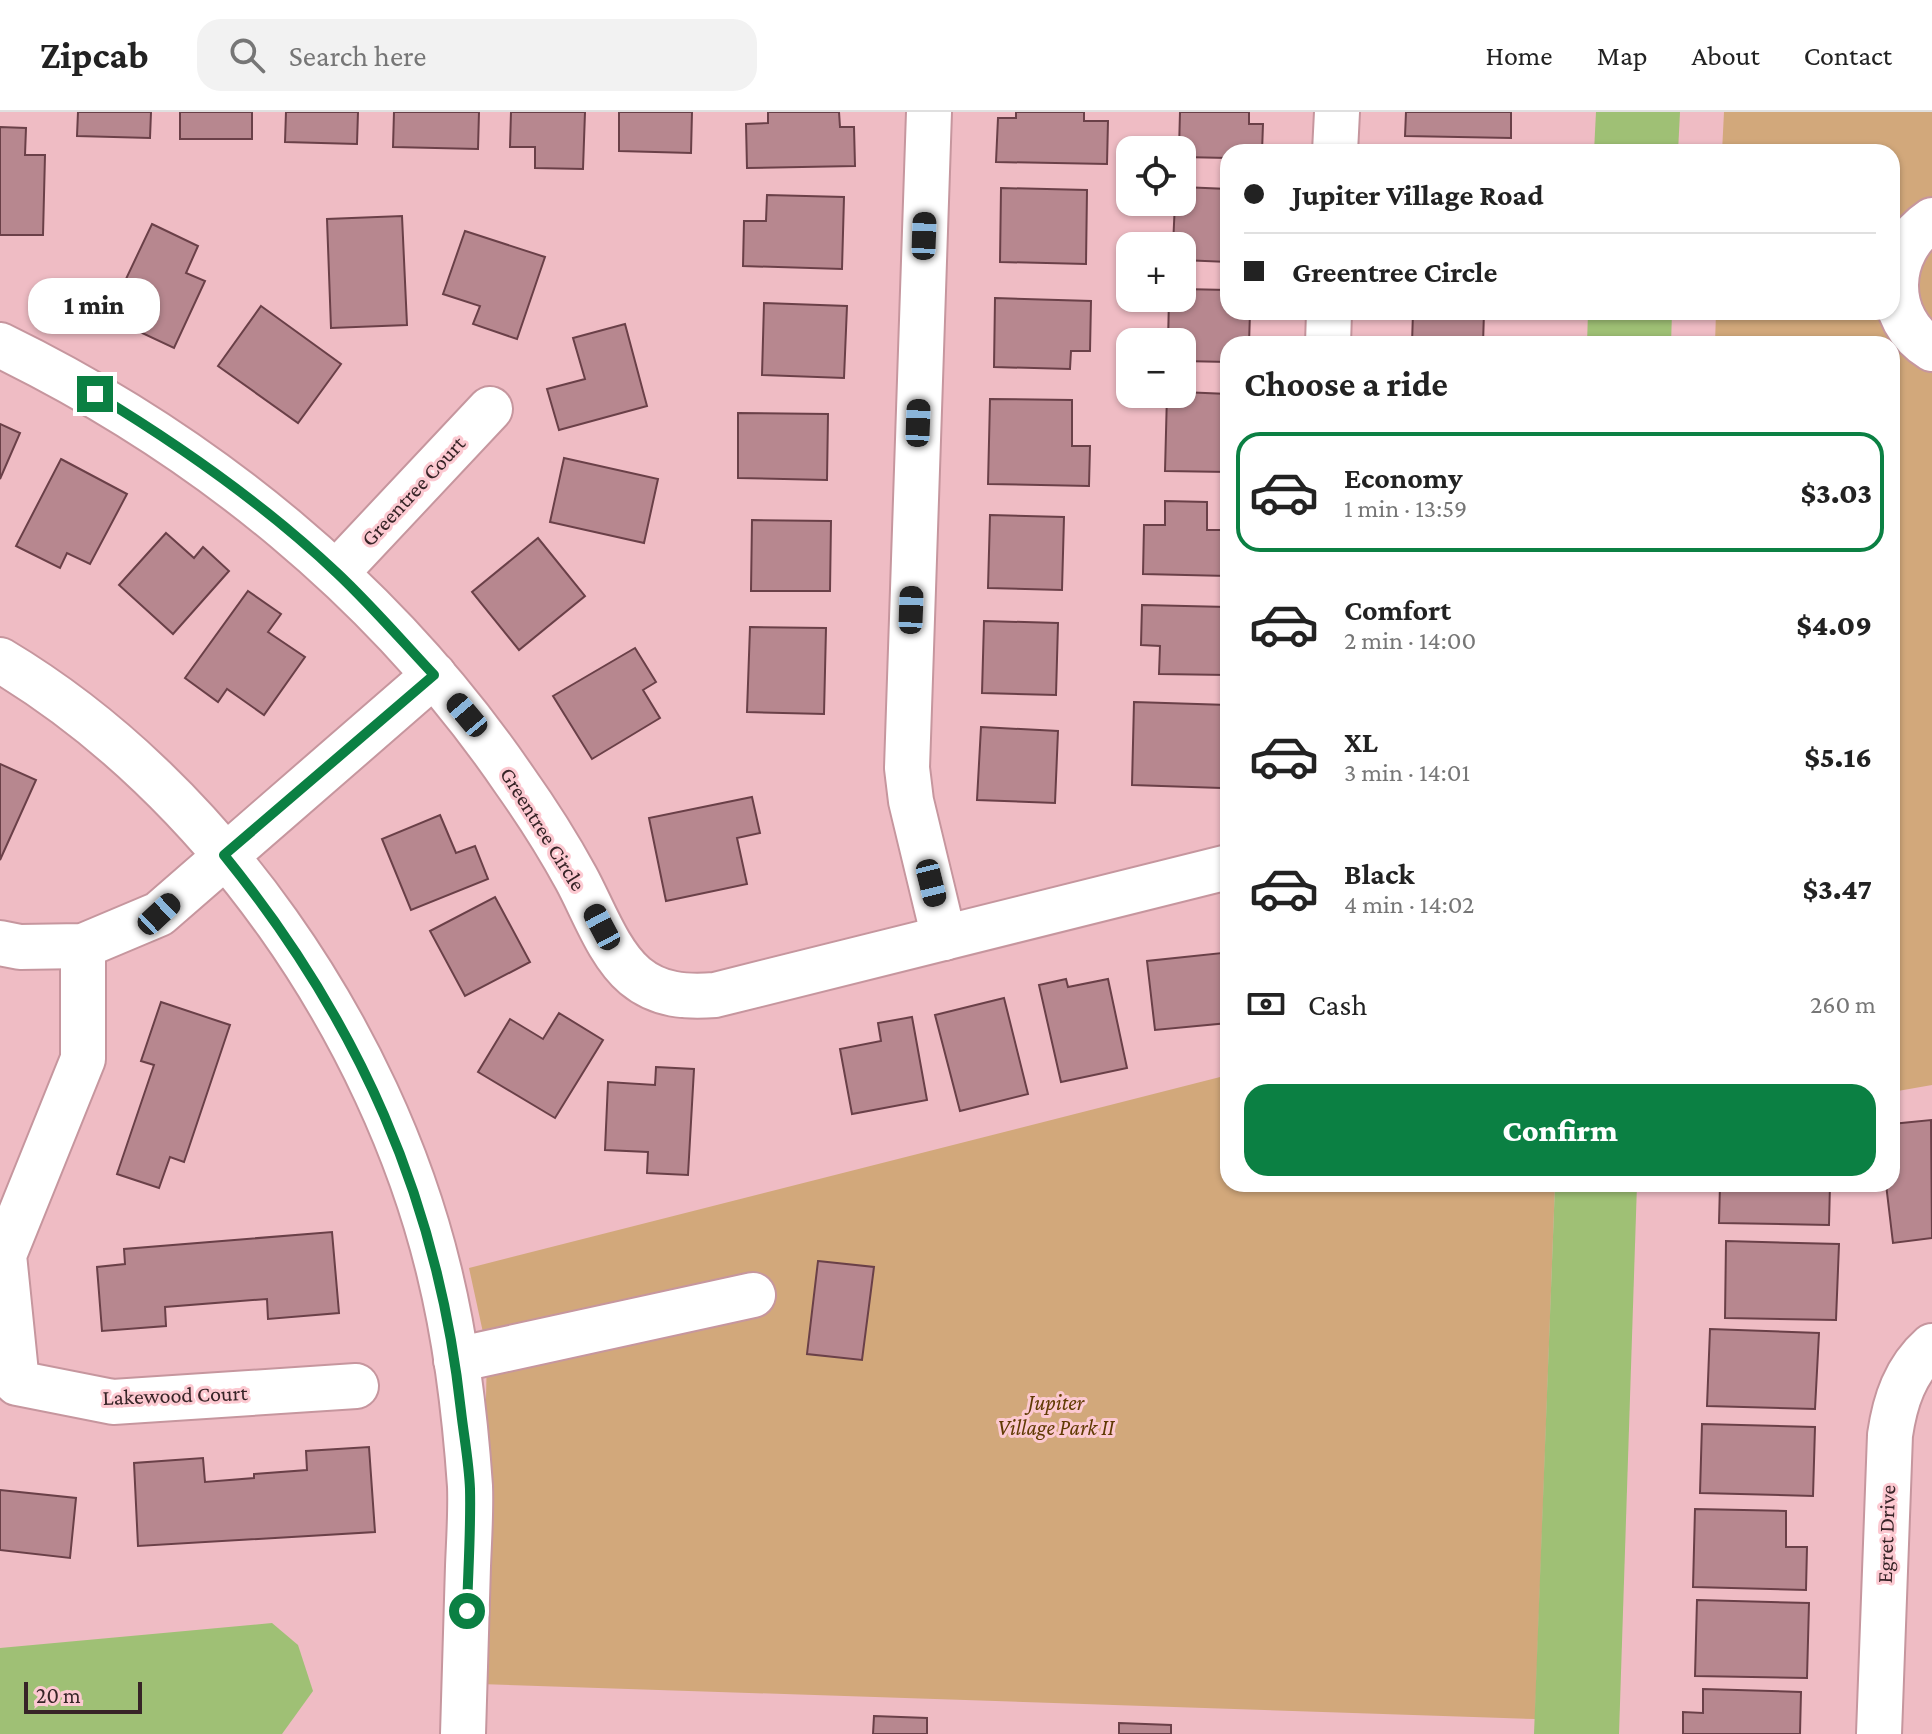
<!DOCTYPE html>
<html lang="en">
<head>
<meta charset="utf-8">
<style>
  body { margin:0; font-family:"Crimson Pro",serif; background:#f2f2f2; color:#222; height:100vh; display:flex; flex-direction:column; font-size:30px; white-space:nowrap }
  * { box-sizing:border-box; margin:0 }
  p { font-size:26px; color:#767676 }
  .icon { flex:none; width:44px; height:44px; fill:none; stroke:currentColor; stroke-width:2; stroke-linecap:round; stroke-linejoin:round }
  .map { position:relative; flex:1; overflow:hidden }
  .details { position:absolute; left:1220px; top:224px; width:680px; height:856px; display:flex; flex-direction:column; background:#fff; border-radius:24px; box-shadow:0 2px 6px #0004 }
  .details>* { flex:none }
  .hud { position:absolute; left:1220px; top:32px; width:680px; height:176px; border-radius:24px; box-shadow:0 2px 6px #0004; display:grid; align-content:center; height:176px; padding:0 24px; background:#fff }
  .fabs { position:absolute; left:1116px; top:24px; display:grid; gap:16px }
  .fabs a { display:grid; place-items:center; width:80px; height:80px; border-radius:16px; background:#fff; box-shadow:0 2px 6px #0004; font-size:40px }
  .scale { position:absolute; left:24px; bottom:20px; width:118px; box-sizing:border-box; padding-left:8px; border:4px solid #372427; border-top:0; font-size:22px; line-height:28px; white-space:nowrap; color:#372427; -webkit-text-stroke:6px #fcc9d1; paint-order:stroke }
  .end { position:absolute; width:36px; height:36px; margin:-18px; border:10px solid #0b8043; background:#fff; box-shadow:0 0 0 4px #fff }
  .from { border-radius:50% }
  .bubble { position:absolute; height:56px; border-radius:24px; background:#fff; box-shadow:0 2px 6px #0004; font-size:26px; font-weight:800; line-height:56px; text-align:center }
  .car { position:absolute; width:24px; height:48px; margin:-24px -12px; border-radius:10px; box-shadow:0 0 6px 2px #0007; background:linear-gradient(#222 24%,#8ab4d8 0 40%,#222 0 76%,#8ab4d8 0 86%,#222 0) }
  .hud b { display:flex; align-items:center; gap:28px; height:76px; font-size:30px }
  .hud b+b { border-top:2px solid #e0e0e0 }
  .hud i { width:20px; height:20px; background:#222 }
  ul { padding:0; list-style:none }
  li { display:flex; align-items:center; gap:24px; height:120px; margin:0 16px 12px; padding:0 8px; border:4px solid transparent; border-radius:24px }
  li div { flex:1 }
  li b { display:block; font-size:30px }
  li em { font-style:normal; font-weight:800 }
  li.selected { border-color:#0b8043 }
  li>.icon { width:72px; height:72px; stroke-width:1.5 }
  h2 { padding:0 24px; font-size:36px; line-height:96px }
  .pay { display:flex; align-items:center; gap:20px; height:88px; padding:0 24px; font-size:30px }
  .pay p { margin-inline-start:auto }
  .button { display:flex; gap:16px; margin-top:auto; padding:16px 24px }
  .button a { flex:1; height:92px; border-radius:24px; background:#0b8043; color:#fff; font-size:32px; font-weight:800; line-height:92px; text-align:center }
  header { display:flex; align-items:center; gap:48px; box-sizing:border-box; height:112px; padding:0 40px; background:#fff; border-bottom:2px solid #e0e0e0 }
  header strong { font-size:38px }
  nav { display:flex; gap:44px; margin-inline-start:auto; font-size:28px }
  .search { width:560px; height:72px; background:#f2f2f2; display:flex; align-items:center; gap:20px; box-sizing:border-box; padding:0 28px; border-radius:24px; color:#767676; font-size:30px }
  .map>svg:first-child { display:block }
  .green { fill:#d2a87b }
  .water { fill:#9fc075 }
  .building { fill:#b7878f; stroke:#6a4048; stroke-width:2 }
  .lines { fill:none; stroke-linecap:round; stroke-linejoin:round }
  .minor-casing { stroke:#c6969e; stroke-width:48 }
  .minor { stroke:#fff; stroke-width:44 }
  .route { stroke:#0b8043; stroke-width:10 }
  .labels { text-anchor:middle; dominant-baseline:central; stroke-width:6; stroke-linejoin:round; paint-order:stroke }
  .street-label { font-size:22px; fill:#372427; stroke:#fcc9d1 }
  .park-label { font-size:22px; font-style:italic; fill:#603a03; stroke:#fcc9d1 }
</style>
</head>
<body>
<header>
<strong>Zipcab</strong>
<div class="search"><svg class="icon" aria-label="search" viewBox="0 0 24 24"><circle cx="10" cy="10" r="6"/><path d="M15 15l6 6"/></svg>Search here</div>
<nav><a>Home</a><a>Map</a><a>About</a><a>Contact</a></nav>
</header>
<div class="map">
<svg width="1932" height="1622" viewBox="0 0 1932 1622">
  <rect width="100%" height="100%" fill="#efbcc4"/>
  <!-- green -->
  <g class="green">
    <path d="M1724,0H1932V973L1892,980V232H1715L1716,200H1892V40H1722Z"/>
    <path d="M1228,963V1072H1555L1535,1607L480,1572L487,1239L469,1156Z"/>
  </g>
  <!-- water -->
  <g class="water">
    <path d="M1596,0H1680L1678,40H1594Z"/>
    <path d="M1588,200H1672L1671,232H1587Z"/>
    <path d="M1555,1072H1637L1619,1622H1534Z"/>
    <path d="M272,1511L298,1533L313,1579L282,1622H0V1536Z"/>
  </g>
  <!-- building -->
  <g class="building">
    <path d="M78,0H151L150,26L77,24Z"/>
    <rect x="180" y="0" width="72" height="27"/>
    <path d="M286,0H358L357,32L285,30Z"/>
    <path d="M394,0H479L478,37L393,35Z"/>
    <path d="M511,0H585L583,57L535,56V35H510Z"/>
    <path d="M619,0H692L691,41L619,39Z"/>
    <path d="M768,0H839L840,15H854L855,54L747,56L746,12L768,11Z"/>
    <path d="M1016,0H1084V9H1108L1107,52L996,50L998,6H1016Z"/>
    <path d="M1180,0H1249V12H1263L1262,40H1228V46L1182,45V38H1179Z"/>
    <path d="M1406,0H1511V26L1405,24Z"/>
    <path d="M0,15L26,16L25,43H45L43,123H0Z"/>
    <path d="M1182,75L1228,77V150L1182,148V134H1173L1175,90H1182Z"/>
    <path d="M1001,76L1087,78L1086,152L1000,150Z"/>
    <path d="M767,83L844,85L842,157L743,154L744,109H766Z"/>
    <path d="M402,104L407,213L331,216L327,107Z"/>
    <path d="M152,112L198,134L186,161L205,169L174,236L108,205Z"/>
    <path d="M465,119L545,145L517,227L473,212L480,194L443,182Z"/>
    <path d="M1182,177L1228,178V200H1250L1249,232H1228V250L1182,249V230H1168L1169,186H1182Z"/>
    <path d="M995,186L1091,189L1090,239H1071L1070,257L994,255Z"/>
    <path d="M764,191L847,194L844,266L762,263Z"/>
    <path d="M261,194L341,252L298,311L218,254Z"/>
    <path d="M1413,200H1484L1483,232H1412Z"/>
    <path d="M625,212L647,294L559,318L547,277L585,267L573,226Z"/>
    <path d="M1182,280L1228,282V360L1165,359L1167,282Z"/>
    <path d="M990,287L1072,288V334H1090L1089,374L988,372Z"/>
    <path d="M738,301L828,302L827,368L738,366Z"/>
    <path d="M0,312L20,321L0,367Z"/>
    <path d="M564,346L658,367L644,431L550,410Z"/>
    <path d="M61,347L127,382L90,452L67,441L60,456L16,434Z"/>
    <path d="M1165,389L1207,390V418H1228V464L1143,462L1144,413H1165Z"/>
    <path d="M990,403L1064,405L1062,478L988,476Z"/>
    <path d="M752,408L831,409L830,479H751Z"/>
    <path d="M166,421L194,446L203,435L229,459L173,522L119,473Z"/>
    <path d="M538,426L585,484L519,538L472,480Z"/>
    <path d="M248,479L281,502L268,520L305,545L264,603L227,577L218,590L185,566Z"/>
    <path d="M1142,493L1228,495V563L1159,562L1160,534L1141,533Z"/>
    <path d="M984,509L1058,511L1056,583L982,581Z"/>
    <path d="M750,515L826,516L824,602L747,600Z"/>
    <path d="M635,536L656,570L643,578L660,606L592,647L553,584Z"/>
    <path d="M1134,590L1228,593V635H1222L1221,676L1132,673Z"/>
    <path d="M981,615L1058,619L1055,691L977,688Z"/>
    <path d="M0,652L36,668L0,748Z"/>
    <path d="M752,685L760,721L737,726L747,772L666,789L649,706Z"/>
    <path d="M440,703L456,741L475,734L488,767L411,798L382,727Z"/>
    <path d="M495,785L530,850L465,884L430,819Z"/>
    <path d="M1222,841L1228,911L1155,918L1147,849Z"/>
    <path d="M1066,867L1068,875L1108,867L1127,956L1061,970L1039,873Z"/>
    <path d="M1004,886L1028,982L960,999L935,903Z"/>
    <path d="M161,890L230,913L184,1050L170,1045L159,1076L117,1062L154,953L141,949Z"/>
    <path d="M559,901L603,928L555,1006L478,960L510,907L543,927Z"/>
    <path d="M912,905L927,988L852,1002L840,937L881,929L878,911Z"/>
    <path d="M656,955L694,957L688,1063L647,1061L648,1040L605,1038L608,970L655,973Z"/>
    <path d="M1931,1008L1932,1126L1893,1131L1886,1072H1892V1012Z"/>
    <path d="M1720,1072H1830L1829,1113L1719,1111Z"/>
    <path d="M332,1120L339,1201L268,1207L267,1187L165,1195L166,1214L102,1219L97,1155L125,1152L124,1137Z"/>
    <path d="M1726,1129L1839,1132L1836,1208L1725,1206Z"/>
    <path d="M818,1149L874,1155L862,1248L807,1242Z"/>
    <path d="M1710,1217L1819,1221L1815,1297L1707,1294Z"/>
    <path d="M1702,1312L1815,1315L1813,1384L1700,1381Z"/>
    <path d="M369,1335L375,1420L138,1434L134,1351L203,1346L205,1370L254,1366V1362L307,1358L306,1339Z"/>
    <path d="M0,1378L76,1386L70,1446L0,1438Z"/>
    <path d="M1695,1397L1786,1399V1435H1807L1806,1478L1693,1475Z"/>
    <path d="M1697,1488L1809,1491L1807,1566L1695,1564Z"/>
    <path d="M1703,1577L1801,1580L1800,1622H1683V1600L1703,1601Z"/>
    <path d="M874,1604L927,1606V1622H873Z"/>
    <path d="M1119,1611L1171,1613V1622H1119Z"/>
  </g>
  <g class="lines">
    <defs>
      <g id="minor">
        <path d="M929,0L907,656L911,689L944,826"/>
        <path d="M1335,40L1337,0"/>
        <path d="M1932,108C1885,139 1883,207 1932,237"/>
        <path d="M1328,232L1329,200"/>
        <path d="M0,233C205,333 386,480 515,669C537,700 558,733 576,766C593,797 608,841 635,864C659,884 686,885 715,883L1228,755"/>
        <path d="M336,461L490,297"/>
        <path d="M0,548C213,675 381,919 439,1159C456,1228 465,1302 470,1374C471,1400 469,1428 468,1454C466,1510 465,1566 463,1622"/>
        <path d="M0,831L20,835L83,834L159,802L434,563"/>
        <path d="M83,834V947L4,1143L17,1271L113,1290L356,1274"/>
        <path d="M456,1248L753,1183"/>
        <path d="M1879,1622L1890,1323C1895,1289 1905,1258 1932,1234"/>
      </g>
    </defs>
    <!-- minor casing -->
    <use href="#minor" class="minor-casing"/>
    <!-- minor -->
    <use href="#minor" class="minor"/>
  </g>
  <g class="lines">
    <!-- route -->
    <path class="route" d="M95,282C181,334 264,392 337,461C371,493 402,529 434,563L224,743C358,908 438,1087 461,1299C464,1325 469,1351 470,1377C471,1418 468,1459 467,1499"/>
  </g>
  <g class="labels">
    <!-- street labels -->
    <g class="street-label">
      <text transform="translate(413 379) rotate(-47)">Greentree Court</text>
      <text transform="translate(543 717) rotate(58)">Greentree Circle</text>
      <text transform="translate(175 1283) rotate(-2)">Lakewood Court</text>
      <text transform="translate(1886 1422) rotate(-88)">Egret Drive</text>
    </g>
    <!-- park labels -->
    <g class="park-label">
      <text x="1056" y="1290">Jupiter<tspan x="1056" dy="25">Village Park II</tspan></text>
    </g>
  </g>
</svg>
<div class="fabs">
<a><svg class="icon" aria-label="locate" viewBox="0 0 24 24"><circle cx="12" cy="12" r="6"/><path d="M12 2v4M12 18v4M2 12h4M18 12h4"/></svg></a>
<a>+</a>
<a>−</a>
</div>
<div class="scale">20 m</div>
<i class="end from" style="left:467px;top:1499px"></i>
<i class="end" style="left:95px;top:282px"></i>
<div class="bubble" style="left:28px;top:166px;width:132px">1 min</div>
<i class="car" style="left:924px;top:124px;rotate:2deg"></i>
<i class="car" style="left:918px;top:311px;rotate:2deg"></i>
<i class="car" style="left:911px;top:498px;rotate:2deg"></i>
<i class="car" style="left:467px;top:603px;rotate:320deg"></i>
<i class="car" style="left:931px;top:771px;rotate:166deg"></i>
<i class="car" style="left:159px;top:802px;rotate:47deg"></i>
<i class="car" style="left:602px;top:815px;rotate:332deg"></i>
<div class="hud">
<b><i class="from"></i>Jupiter Village Road</b>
<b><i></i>Greentree Circle</b>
</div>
<section class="details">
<h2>Choose a ride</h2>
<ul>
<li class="selected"><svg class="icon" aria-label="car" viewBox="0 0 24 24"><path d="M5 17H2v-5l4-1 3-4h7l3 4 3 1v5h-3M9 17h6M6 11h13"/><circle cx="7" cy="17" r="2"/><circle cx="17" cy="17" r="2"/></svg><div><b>Economy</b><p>1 min · 13:59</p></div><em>$3.03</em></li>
<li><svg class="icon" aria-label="car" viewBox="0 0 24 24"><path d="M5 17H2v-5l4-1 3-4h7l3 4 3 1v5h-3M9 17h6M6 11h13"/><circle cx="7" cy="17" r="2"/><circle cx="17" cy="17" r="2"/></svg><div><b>Comfort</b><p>2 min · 14:00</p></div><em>$4.09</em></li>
<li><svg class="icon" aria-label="car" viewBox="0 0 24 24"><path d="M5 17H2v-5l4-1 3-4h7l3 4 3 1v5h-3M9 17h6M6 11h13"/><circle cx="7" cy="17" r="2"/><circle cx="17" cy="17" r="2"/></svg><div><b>XL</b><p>3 min · 14:01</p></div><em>$5.16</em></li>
<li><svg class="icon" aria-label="car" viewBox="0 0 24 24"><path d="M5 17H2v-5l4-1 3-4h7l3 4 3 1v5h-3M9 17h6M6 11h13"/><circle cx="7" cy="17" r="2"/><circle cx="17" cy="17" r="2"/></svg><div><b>Black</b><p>4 min · 14:02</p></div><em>$3.47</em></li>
</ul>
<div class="pay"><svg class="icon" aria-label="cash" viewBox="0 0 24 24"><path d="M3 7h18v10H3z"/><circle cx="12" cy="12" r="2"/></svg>Cash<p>260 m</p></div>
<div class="button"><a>Confirm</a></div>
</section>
</div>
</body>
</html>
